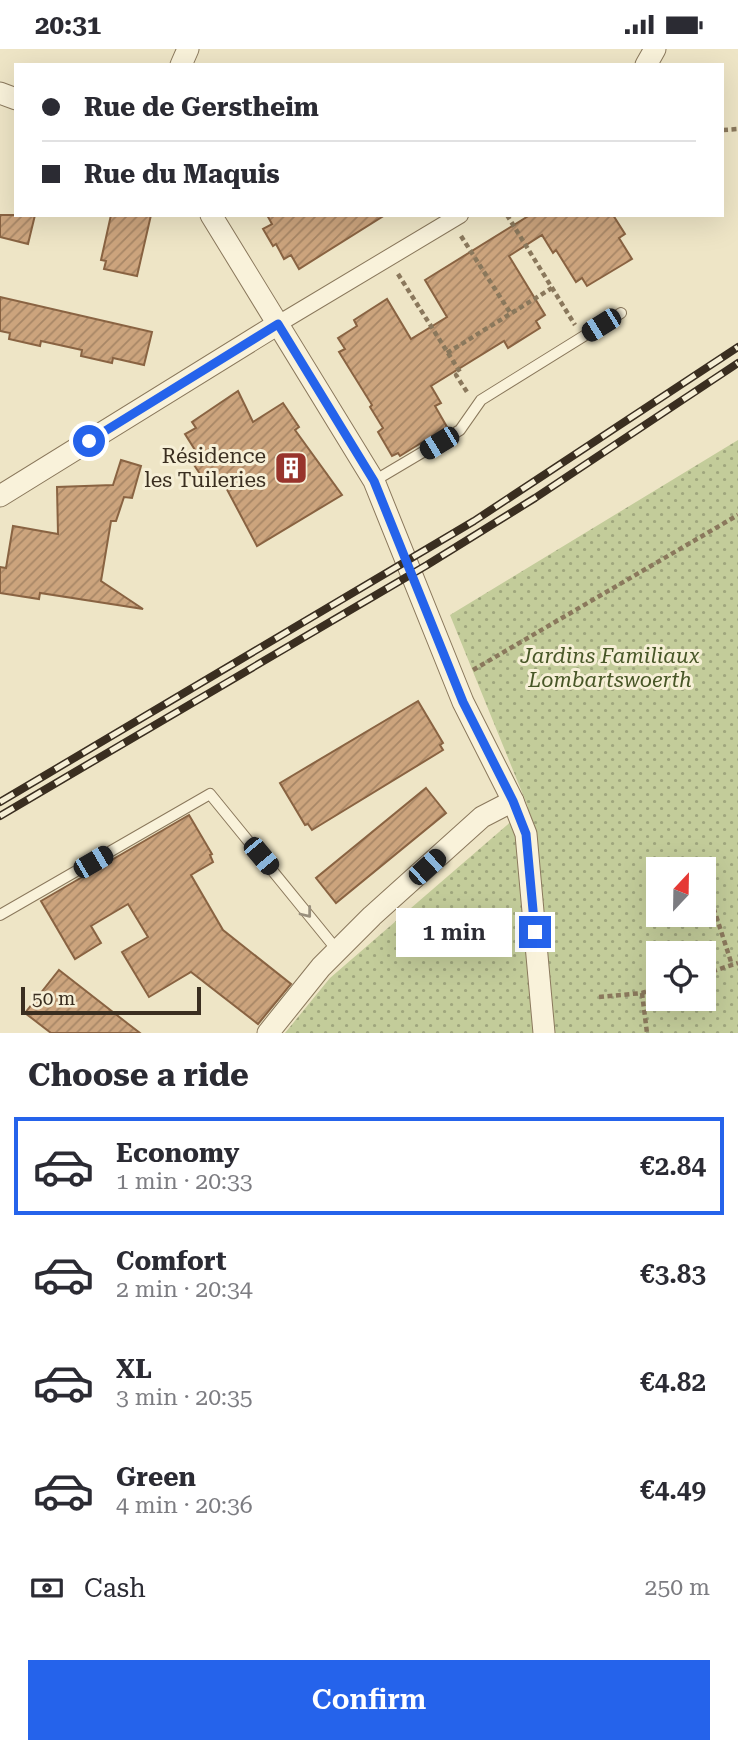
<!DOCTYPE html>
<html lang="en">
<head>
<meta charset="utf-8">
<style>
  body { margin:0; font-family:"Roboto Serif",serif; background:#f2f2f3; color:#2b2b33; height:100vh; display:flex; flex-direction:column; font-size:26px; white-space:nowrap }
  * { box-sizing:border-box; margin:0 }
  p { font-size:23px; color:#7c7c81 }
  .icon { flex:none; width:38px; height:38px; fill:none; stroke:currentColor; stroke-width:2; stroke-linecap:round; stroke-linejoin:round }
  .map { position:relative; height:984px; overflow:hidden }
  .details { display:flex; flex-direction:column; background:#fff; flex:1 }
  .details>* { flex:none }
  .top-card { position:absolute; left:14px; top:14px; width:710px; height:154px; border-radius:0px; box-shadow:0 7px 28px #0002; display:grid; align-content:center; height:154px; padding:0 28px; background:#fff }
  .needle { width:46px; rotate:22deg }
  .controls { position:absolute; left:646px; top:808px; display:grid; gap:14px }
  .controls a { display:grid; place-items:center; width:70px; height:70px; border-radius:0px; background:#fff; box-shadow:0 7px 28px #0002; font-size:35px }
  .scale { position:absolute; left:21px; bottom:18px; width:180px; box-sizing:border-box; padding-left:7px; border:4px solid #3a2e20; border-top:0; font-size:19px; line-height:24px; white-space:nowrap; color:#3a2e20; -webkit-text-stroke:5px #f6efd6; paint-order:stroke }
  .end { position:absolute; width:32px; height:32px; margin:-16px; border:9px solid #2563eb; background:#fff; box-shadow:0 0 0 4px #fff }
  .from { border-radius:50% }
  .bubble { position:absolute; height:49px; border-radius:0px; background:#fff; box-shadow:0 7px 28px #0002; font-size:23px; font-weight:600; line-height:49px; text-align:center }
  .car { position:absolute; width:21px; height:42px; margin:-21px -10px; border-radius:9px; box-shadow:0 0 5px 2px #0007; background:linear-gradient(#222 24%,#8ab4d8 0 40%,#222 0 76%,#8ab4d8 0 86%,#222 0) }
  .top-card b { display:flex; align-items:center; gap:24px; height:66px; font-size:26px }
  .top-card b+b { border-top:2px solid #e1e1e2 }
  .top-card i { width:18px; height:18px; background:#2b2b33 }
  ul { padding:0; list-style:none }
  li { display:flex; align-items:center; gap:21px; height:98px; margin:0 14px 10px; padding:0 14px; border:4px solid transparent; border-radius:0px }
  li div { flex:1 }
  li b { display:block; font-size:26px }
  li em { font-style:normal; font-weight:600 }
  li.selected { border-color:#2563eb }
  li>.icon { width:63px; height:63px; stroke-width:1.5 }
  h2 { padding:0 28px; font-size:32px; line-height:84px }
  .pay { display:flex; align-items:center; gap:18px; height:77px; padding:0 28px; font-size:26px }
  .pay p { margin-inline-start:auto }
  .primary-button { display:flex; gap:14px; margin-top:auto; padding:14px 28px }
  .primary-button a { flex:1; height:80px; border-radius:0px; background:#2563eb; color:#fff; font-size:28px; font-weight:600; line-height:80px; text-align:center }
  .status { display:flex; justify-content:space-between; align-items:center; height:49px; padding:0 35px; background:#fff; direction:ltr }
  .status svg { height:19px; fill:currentColor }
  .map>svg:first-child { display:block }
  .garden { fill:url(#garden-dots); fill-rule:evenodd }
  .building { fill:url(#building-hatch); stroke:#896342; stroke-width:2 }
  .lines { fill:none; stroke-linecap:round; stroke-linejoin:round }
  .service-casing { stroke:#8a785c; stroke-width:12 }
  .pedestrian-casing { stroke:#8a785c; stroke-width:18 }
  .minor-casing { stroke:#8a785c; stroke-width:23 }
  .path { stroke:#8a785c; stroke-width:4.5; stroke-dasharray:5 3.5; stroke-linecap:butt }
  .service { stroke:#f9f2da; stroke-width:10 }
  .pedestrian { stroke:#f9f2da; stroke-width:16 }
  .minor { stroke:#f9f2da; stroke-width:21 }
  .rail-casing { stroke:#3a2e20; stroke-width:8 }
  .rail { stroke:#f6efd6; stroke-width:5; stroke-dasharray:16; stroke-linecap:butt }
  .oneway { stroke:#9a907d }
  .route { stroke:#2563eb; stroke-width:9 }
  .labels { text-anchor:middle; dominant-baseline:central; stroke-width:6; stroke-linejoin:round; paint-order:stroke }
  .poi-label { font-size:21px; fill:#3a2e20; stroke:#f6efd6; text-anchor:end }
  .park-label { font-size:21px; font-style:italic; fill:#475626; stroke:#f6efd6 }
</style>
</head>
<body>
<div class="status"><b>20:31</b><svg viewBox="0 0 49 12"><path d="M0 12V9h3v3zM5 12V6h3v6zM10 12V3h3v9zM15 12V0h3v12zM26 1h20v11H26zM47 4h2v5h-2z"/></svg></div>
<div class="map">
<svg width="738" height="984" viewBox="0 0 738 984">
  <defs>
    <pattern id="garden-dots" width="8" height="8" patternUnits="userSpaceOnUse" patternTransform="scale(1.75)"><rect width="8" height="8" fill="#c3cc9a"/><path d="M2 2h.1M6 6h.1" fill="none" stroke="#9fa67d" stroke-width="1.8" stroke-linecap="round"/></pattern>
    <pattern id="building-hatch" width="6" height="6" patternUnits="userSpaceOnUse" patternTransform="scale(1.75)"><rect width="6" height="6" fill="#cca47d"/><path d="M-1 1l2-2M0 6l6-6M5 7l2-2" fill="none" stroke="#a78666"/></pattern>
  </defs>
  <rect width="100%" height="100%" fill="#eee5c6"/>
  <!-- garden -->
  <path class="garden" d="M738,391V984H285L330,929L528,758L450,566ZM658,821H704V866H658ZM658,905H704V950H658Z"/>
  <!-- building -->
  <g class="building">
    <path d="M0,166H35L28,195L0,188Z"/>
    <path d="M111,166H151L137,227L104,220L106,212L101,211Z"/>
    <path d="M267,166H385L299,220L291,206L284,210L276,195L273,197L263,180L272,175Z"/>
    <path d="M530,166H613L625,185L619,189L632,210L587,237L582,229L576,233L556,201L553,204L542,186L509,207L545,266L536,272L540,279L508,299L504,292L431,337L441,354L435,357L447,378L400,407L398,404L392,407L378,383L383,379L370,358L372,356L339,303L345,300L338,289L357,277L354,271L387,250L411,290L447,268L425,231Z"/>
    <path d="M0,248L152,283L144,316L113,309L112,314L81,307L82,301L41,292L40,297L9,290L10,284L0,282Z"/>
    <path d="M238,342L253,373L283,354L299,378L295,381L342,446L257,497L222,431L220,432L215,424L204,431L192,413L194,411L190,404L195,401L185,385L196,379L192,373Z"/>
    <path d="M121,411L141,417L132,449L124,448L116,472H111L101,532L143,560L40,544L39,550L0,544V518L6,519L13,477L58,485L57,438L113,436Z"/>
    <path d="M418,652L443,694L440,696L443,701L312,781L308,775L305,776L280,734Z"/>
    <path d="M426,739L446,764L336,854L316,829Z"/>
    <path d="M189,766L212,805L210,806L213,813L191,826L223,881L291,935L258,975L191,923L149,948L122,903L148,888L128,855L91,877L101,894L75,910L41,852Z"/>
    <path d="M59,921L127,974L140,984H51L25,964Z"/>
  </g>
  <g class="lines">
    <defs>
      <g id="service">
        <path d="M374,432L460,381L481,351L621,264"/>
        <path d="M0,866L210,745L337,901"/>
      </g>
      <path id="pedestrian" d="M278,275L460,166"/>
      <g id="minor">
        <path d="M181,16L188,0"/>
        <path d="M646,16L655,0"/>
        <path d="M0,44L16,50"/>
        <path d="M211,166L374,432L463,653L513,752L526,785L544,984"/>
        <path d="M0,447L278,275"/>
        <path d="M268,984L321,918L372,867L482,768L513,752"/>
      </g>
    </defs>
    <!-- service casing -->
    <use href="#service" class="service-casing"/>
    <!-- pedestrian casing -->
    <use href="#pedestrian" class="pedestrian-casing"/>
    <!-- minor casing -->
    <use href="#minor" class="minor-casing"/>
    <!-- path -->
    <g class="path">
      <path d="M723,81L738,80"/>
      <path d="M507,166L575,276"/>
      <path d="M461,187L511,265"/>
      <path d="M398,225L460,323L456,326L467,343"/>
      <path d="M447,304L552,239"/>
      <path d="M473,621L738,466"/>
      <path d="M711,851L732,916"/>
      <path d="M704,925L738,914"/>
      <path d="M642,944L647,984"/>
      <path d="M599,948L642,944L658,939"/>
    </g>
    <!-- service -->
    <use href="#service" class="service"/>
    <!-- pedestrian -->
    <use href="#pedestrian" class="pedestrian"/>
    <!-- minor -->
    <use href="#minor" class="minor"/>
    <defs>
      <g id="rail">
        <path d="M0,753L474,472L738,298"/>
        <path d="M0,767L427,516L535,449L738,314"/>
      </g>
    </defs>
    <!-- rail casing -->
    <use href="#rail" class="rail-casing"/>
    <!-- rail -->
    <use href="#rail" class="rail"/>
  </g>
  <!-- one-way arrows -->
  <defs><path id="oneway-chevron" d="M-2-3.5L2.5 0L-2 3.5" fill="none" stroke-width="1.6" stroke-linecap="round" stroke-linejoin="round" transform="scale(1.75)"/></defs>
  <use class="oneway" href="#oneway-chevron" transform="translate(307 864) rotate(52)"/>
  <g class="lines">
    <!-- route -->
    <path class="route" d="M89,392L278,275L374,432L463,653L513,752L526,785L535,883"/>
  </g>
  <!-- icons -->
  <defs>
    <symbol id="building-square" viewBox="-11 -11 22 22"><rect x="-9" y="-9" width="18" height="18" rx="4" fill="#98342c" stroke="#f6efd6"/><path d="M-4-6H4V6H1V3H-1V6H-4ZM-2.5-4.3h1.7v1.8h-1.7ZM.8-4.3h1.7v1.8H.8ZM-2.5-1h1.7V.8h-1.7ZM.8-1h1.7V.8H.8Z" fill="#fff"/></symbol>
  </defs>
  <g fill-rule="evenodd">
    <use href="#building-square" x="272" y="400" width="38" height="38"/>
  </g>
  <g class="labels">
    <!-- poi labels -->
    <g class="poi-label">
      <text x="266" y="407">Résidence<tspan x="266" dy="24">les Tuileries</tspan></text>
    </g>
    <!-- park labels -->
    <g class="park-label">
      <text x="610" y="607">Jardins Familiaux<tspan x="610" dy="24">Lombartswoerth</tspan></text>
    </g>
  </g>
</svg>
<div class="controls">
<a><svg class="needle" viewBox="-14 -14 28 28"><path d="M0-13l5 13h-10z" fill="#e53935"/><path d="M0 13l5-13h-10z" fill="#7c7c81"/></svg></a>
<a><svg class="icon" aria-label="locate" viewBox="0 0 24 24"><circle cx="12" cy="12" r="6"/><path d="M12 2v4M12 18v4M2 12h4M18 12h4"/></svg></a>
</div>
<div class="scale">50 m</div>
<i class="end from" style="left:89px;top:392px"></i>
<i class="end" style="left:535px;top:883px"></i>
<div class="bubble" style="left:396px;top:859px;width:116px">1 min</div>
<i class="car" style="left:601px;top:276px;rotate:238deg"></i>
<i class="car" style="left:439px;top:394px;rotate:239deg"></i>
<i class="car" style="left:261px;top:807px;rotate:140deg"></i>
<i class="car" style="left:93px;top:813px;rotate:60deg"></i>
<i class="car" style="left:427px;top:818px;rotate:48deg"></i>
<div class="top-card">
<b><i class="from"></i>Rue de Gerstheim</b>
<b><i></i>Rue du Maquis</b>
</div>
</div>
<section class="details">
<h2>Choose a ride</h2>
<ul>
<li class="selected"><svg class="icon" aria-label="car" viewBox="0 0 24 24"><path d="M5 17H2v-5l4-1 3-4h7l3 4 3 1v5h-3M9 17h6M6 11h13"/><circle cx="7" cy="17" r="2"/><circle cx="17" cy="17" r="2"/></svg><div><b>Economy</b><p>1 min · 20:33</p></div><em>€2.84</em></li>
<li><svg class="icon" aria-label="car" viewBox="0 0 24 24"><path d="M5 17H2v-5l4-1 3-4h7l3 4 3 1v5h-3M9 17h6M6 11h13"/><circle cx="7" cy="17" r="2"/><circle cx="17" cy="17" r="2"/></svg><div><b>Comfort</b><p>2 min · 20:34</p></div><em>€3.83</em></li>
<li><svg class="icon" aria-label="car" viewBox="0 0 24 24"><path d="M5 17H2v-5l4-1 3-4h7l3 4 3 1v5h-3M9 17h6M6 11h13"/><circle cx="7" cy="17" r="2"/><circle cx="17" cy="17" r="2"/></svg><div><b>XL</b><p>3 min · 20:35</p></div><em>€4.82</em></li>
<li><svg class="icon" aria-label="car" viewBox="0 0 24 24"><path d="M5 17H2v-5l4-1 3-4h7l3 4 3 1v5h-3M9 17h6M6 11h13"/><circle cx="7" cy="17" r="2"/><circle cx="17" cy="17" r="2"/></svg><div><b>Green</b><p>4 min · 20:36</p></div><em>€4.49</em></li>
</ul>
<div class="pay"><svg class="icon" aria-label="cash" viewBox="0 0 24 24"><path d="M3 7h18v10H3z"/><circle cx="12" cy="12" r="2"/></svg>Cash<p>250 m</p></div>
<div class="primary-button"><a>Confirm</a></div>
</section>
</body>
</html>
